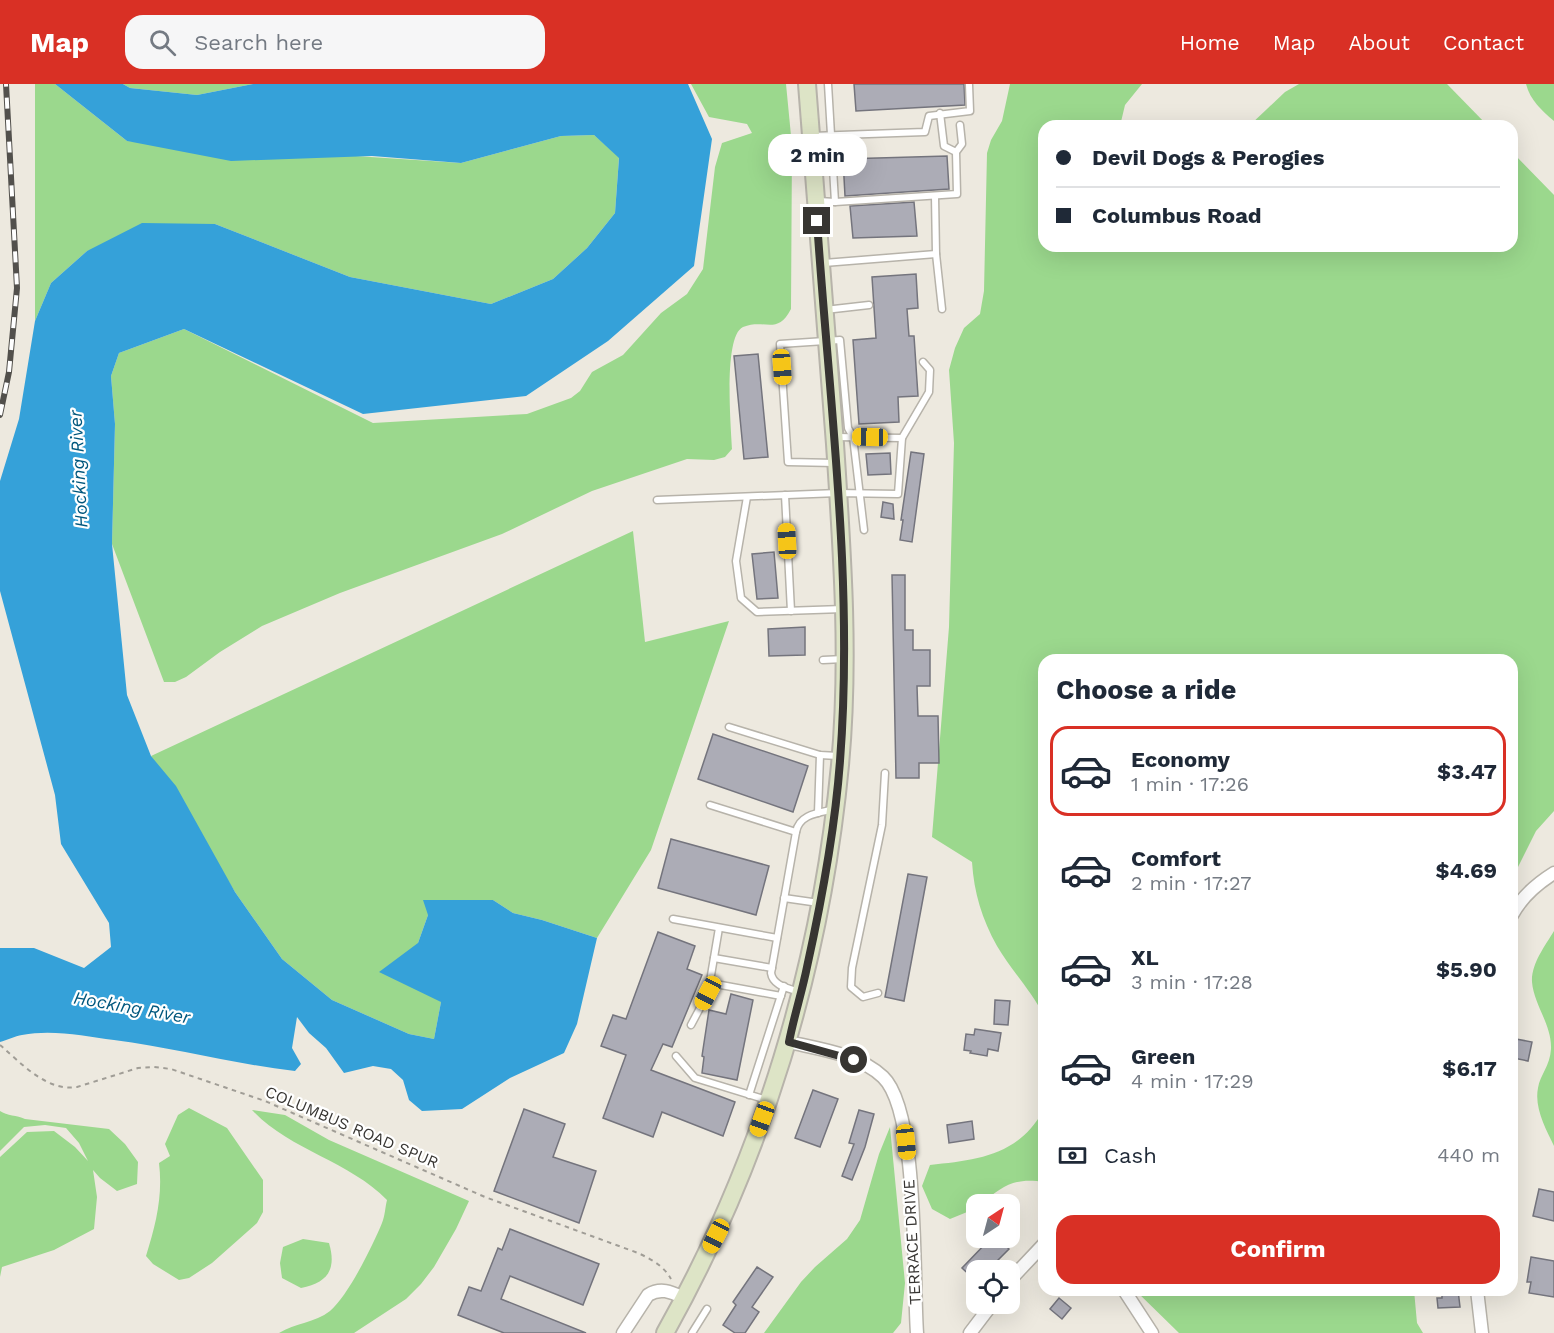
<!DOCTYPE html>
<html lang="en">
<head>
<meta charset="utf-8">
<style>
  body { margin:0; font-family:"Work Sans",sans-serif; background:#f6f6f7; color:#1f2937; height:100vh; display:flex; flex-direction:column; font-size:22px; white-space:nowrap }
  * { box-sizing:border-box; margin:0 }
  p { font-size:20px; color:#747a83 }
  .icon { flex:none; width:33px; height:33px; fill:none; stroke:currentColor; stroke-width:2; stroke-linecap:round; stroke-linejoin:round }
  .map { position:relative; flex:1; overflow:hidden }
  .side { position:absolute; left:1038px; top:570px; width:480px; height:642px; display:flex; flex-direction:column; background:#fff; border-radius:18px; box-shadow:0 6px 24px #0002 }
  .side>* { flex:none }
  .banner { position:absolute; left:1038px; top:36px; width:480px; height:132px; border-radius:18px; box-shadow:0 6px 24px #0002; display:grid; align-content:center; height:132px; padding:0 18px; background:#fff }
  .needle { width:39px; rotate:36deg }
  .tools { position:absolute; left:966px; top:1110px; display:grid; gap:12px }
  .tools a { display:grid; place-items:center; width:54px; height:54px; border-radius:12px; background:#fff; box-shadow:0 6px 24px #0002; font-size:30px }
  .end { position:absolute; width:27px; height:27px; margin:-14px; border:8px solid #373532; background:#fff; box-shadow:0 0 0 3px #fff }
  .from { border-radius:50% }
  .bubble { position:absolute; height:42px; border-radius:18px; background:#fff; box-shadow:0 6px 24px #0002; font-size:20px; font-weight:700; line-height:42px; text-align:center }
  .car { position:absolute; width:18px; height:36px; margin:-18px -9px; border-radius:8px; box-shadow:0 0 4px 2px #0007; background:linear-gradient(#f5c518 24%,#345 0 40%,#f5c518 0 76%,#345 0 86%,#f5c518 0) }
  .banner b { display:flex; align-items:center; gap:21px; height:57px; font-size:22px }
  .banner b+b { border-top:2px solid #e0e1e3 }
  .banner i { width:15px; height:15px; background:#1f2937 }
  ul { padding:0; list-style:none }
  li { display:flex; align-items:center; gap:18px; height:90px; margin:0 12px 9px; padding:0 6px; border:3px solid transparent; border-radius:18px }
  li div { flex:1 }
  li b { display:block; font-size:22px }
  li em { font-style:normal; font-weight:700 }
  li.current { border-color:#d93025 }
  li>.icon { width:54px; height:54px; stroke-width:1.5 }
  h2 { padding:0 18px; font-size:27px; line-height:72px }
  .pay { display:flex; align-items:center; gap:15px; height:66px; padding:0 18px; font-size:22px }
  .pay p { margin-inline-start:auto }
  .cta { display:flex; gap:12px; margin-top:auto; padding:12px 18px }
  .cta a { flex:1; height:69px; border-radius:18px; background:#d93025; color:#fff; font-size:24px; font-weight:700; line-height:69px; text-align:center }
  header { display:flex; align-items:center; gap:36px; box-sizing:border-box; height:84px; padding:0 30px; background:#d93025; color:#fff }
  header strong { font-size:28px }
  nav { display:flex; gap:33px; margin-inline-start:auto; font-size:21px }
  .search { width:420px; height:54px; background:#f6f6f7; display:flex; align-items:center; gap:15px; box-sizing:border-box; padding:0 21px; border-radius:18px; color:#747a83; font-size:22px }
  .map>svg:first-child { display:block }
  .green { fill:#9bd88d }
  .water { fill:#35a1d9 }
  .building { fill:#acacb6; stroke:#74747d; stroke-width:1.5 }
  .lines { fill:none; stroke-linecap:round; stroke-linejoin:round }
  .service-casing { stroke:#b7b3aa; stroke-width:9 }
  .minor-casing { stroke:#b7b3aa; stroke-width:15 }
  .secondary-casing { stroke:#b7b3aa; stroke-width:20 }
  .path { stroke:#a09d96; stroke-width:2; stroke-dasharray:4.5 4.5; stroke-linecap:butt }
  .service { stroke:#fff; stroke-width:6 }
  .minor { stroke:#fff; stroke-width:12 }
  .secondary { stroke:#dde4c6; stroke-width:16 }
  .rail-casing { stroke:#52504c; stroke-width:6 }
  .rail { stroke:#fff; stroke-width:4; stroke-dasharray:11; stroke-linecap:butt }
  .route { stroke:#373532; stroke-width:8 }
  .labels { text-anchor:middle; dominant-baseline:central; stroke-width:4.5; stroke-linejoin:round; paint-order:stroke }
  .street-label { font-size:16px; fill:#373532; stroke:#fff }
  .water-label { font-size:18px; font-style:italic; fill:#00577d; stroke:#fff }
</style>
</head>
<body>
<header>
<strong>Map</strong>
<div class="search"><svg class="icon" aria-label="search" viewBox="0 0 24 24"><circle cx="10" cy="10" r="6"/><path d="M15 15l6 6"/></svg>Search here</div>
<nav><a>Home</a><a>Map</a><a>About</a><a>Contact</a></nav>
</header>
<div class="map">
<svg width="1554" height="1249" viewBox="0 0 1554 1249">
  <rect width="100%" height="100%" fill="#ede9df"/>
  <!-- green -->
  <g class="green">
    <path d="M35,0H55L127,57L461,79L561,52L594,51L619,73L615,129L587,164L553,195L491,220L350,193L215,140L87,167L51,199L35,237Z"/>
    <path d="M123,0H253L197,11L130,4Z"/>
    <path d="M691,0H786L792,62L791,225C777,252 765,234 743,243C723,252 731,343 732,365L725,373L714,376L687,375L592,407L502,450L340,509L262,542L220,568L186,593L175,598H164L112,460L115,340L111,292L119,269L184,245L373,339L527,330L571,314L580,307L592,288L623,271L661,229L687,210L703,185L715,83L722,59L752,49L747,40L709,33Z"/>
    <path d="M1010,0H1142L1125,21L1120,42H1044V162H1512V68L1554,111V727L1536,747L1512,795V576H1044V932C1031,906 1011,886 997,862C982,835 974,809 972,778L932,753L949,543L954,359L949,286L955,264L964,244L980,230L984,207L987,69L991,56L1002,37Z"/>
    <path d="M1299,0H1447L1488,42H1249L1285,8Z"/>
    <path d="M1526,0H1554V37C1542,27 1530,16 1526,0Z"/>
    <path d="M633,447L645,558L729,537L651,766L597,854L542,836L513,829L493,816L428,831L418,859L441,918L434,955L409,950L332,916L282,875L235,808L151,672Z"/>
    <path d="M1554,847V1062C1546,1045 1534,1024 1538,1004C1540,991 1550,982 1551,965C1552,941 1534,921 1532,898C1531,880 1545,862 1554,847Z"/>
    <path d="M189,1024L227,1044L263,1096V1128L257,1139L212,1179L189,1194L179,1196L153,1180L146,1172C156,1140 163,1112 159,1079L170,1072L165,1060L178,1031Z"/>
    <path d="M1044,1025V1098C1013,1093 1003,1103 980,1120H976L972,1126L950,1135L932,1125L922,1102L930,1081C977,1076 1019,1072 1044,1025Z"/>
    <path d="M252,1026L285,1031L329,1056L469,1117L456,1145L434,1183L421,1200L406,1215L354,1249H279C295,1239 315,1239 330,1227C348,1212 373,1161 382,1139C385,1132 385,1124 387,1116C349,1077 289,1066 252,1026Z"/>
    <path d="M0,1027C7,1032 17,1031 25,1035L109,1045L125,1060L138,1078L137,1100L117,1107L100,1094L93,1086L97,1113L94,1145L54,1166L2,1183L0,1193V1073L27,1048L54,1047L75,1063L88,1077L79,1059L66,1044L45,1041L24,1043L0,1067Z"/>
    <path d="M890,1043L905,1199L901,1239L893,1249H764L801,1198L815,1183L847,1155L860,1136L879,1070Z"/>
    <path d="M303,1155L329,1159C337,1186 327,1199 301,1204L282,1194L280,1179L283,1163Z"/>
    <path d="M1135,1206H1414L1417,1239L1423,1249H1179Z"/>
  </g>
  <!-- water -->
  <path class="water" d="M55,0H123L130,4L197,11L253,0H688L712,55L694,182L608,257L526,312L363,330L184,245L119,269L111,292L115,340L112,460L127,611L151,672L176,702L235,808L282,875L332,916L409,950L434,955L441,918L379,888L418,859L428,831L423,816H493L513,829L542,836L597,854L577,940L564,969L510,994L462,1025L422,1027L409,1016L403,996L391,985L373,982L344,989L326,964L309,949L297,933L292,964L301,980L295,987C234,980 175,964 114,956C84,952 52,945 22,951C15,952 7,956 0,958V864H34L84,884L111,863L109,839L61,760L55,711L0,507V397L19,335L35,237L51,199L87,167L142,139L215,140L350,193L491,220L553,195L587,164L615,129L619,74L594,51L561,52L461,79L372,72L231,77L127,57Z"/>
  <!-- building -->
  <g class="building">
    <path d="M854,0H964L965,21L856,27Z"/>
    <path d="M947,72L949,105L845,112L843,75Z"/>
    <path d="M914,118L917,152L853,154L850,122Z"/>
    <path d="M916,190L918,224L907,225L909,252H914L918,312L898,313L899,338L859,340L853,256L876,254L872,193Z"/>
    <path d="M758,270L768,373L744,375L734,272Z"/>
    <path d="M911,368L924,370L912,458L900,456L903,436H901Z"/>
    <path d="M890,369L891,390L868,391L866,370Z"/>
    <path d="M883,418L893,420L894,435L881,433Z"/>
    <path d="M774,468L778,514L757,515L752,470Z"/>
    <path d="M892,491H905V546H913V566H930V602H917L918,632H938L939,679H919V694H896Z"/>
    <path d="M805,543V571L769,572L768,545Z"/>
    <path d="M713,650L808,682L793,728L698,695Z"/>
    <path d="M671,755L769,782L756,831L658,804Z"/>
    <path d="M908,790L927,793L904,917L885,913Z"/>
    <path d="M658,848L695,862L687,885L702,891L672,963L663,960L651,986L735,1018L723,1052L662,1028L653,1053L603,1034L626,971L601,962L613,931L626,935Z"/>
    <path d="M731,910L753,916L737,996L702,989L704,973L702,972L709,926L726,930Z"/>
    <path d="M995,916L1010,917L1008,941L994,940Z"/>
    <path d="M975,945L1001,949L998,967L988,965L987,972L970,969L971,967L964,966L966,950L974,951Z"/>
    <path d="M1516,955L1532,958L1528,977L1513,974Z"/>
    <path d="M813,1006L838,1015L820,1063L795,1054Z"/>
    <path d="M524,1025L565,1040L553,1073L596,1087L579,1139L494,1107Z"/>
    <path d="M859,1026L874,1030L865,1063L852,1096L842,1092L854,1060L849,1059Z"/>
    <path d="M972,1037L974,1055L949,1059L947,1041Z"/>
    <path d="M1539,1105L1554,1108V1137L1533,1132Z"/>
    <path d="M510,1145L599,1180L583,1221L510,1192L501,1215L586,1249H504L458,1231L469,1203L481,1207L498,1164L502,1166Z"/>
    <path d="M991,1154H997L1009,1165L988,1186H976V1197L962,1184Z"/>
    <path d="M1531,1173L1554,1177V1213L1529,1209L1531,1198H1527Z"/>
    <path d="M757,1183L773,1193L752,1223L759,1228L745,1249H735L723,1241L736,1221L733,1218Z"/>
    <path d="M1442,1206H1458L1460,1223L1438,1224L1437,1214H1442Z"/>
    <path d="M1059,1214L1071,1224L1062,1235L1050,1225Z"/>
  </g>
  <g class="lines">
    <defs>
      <g id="service">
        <path d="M828,0L835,118"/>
        <path d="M940,29L944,62L956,68"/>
        <path d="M812,52L925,48L929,32L970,27L969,1"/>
        <path d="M935,112L936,170L942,225"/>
        <path d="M819,117L835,118L957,110L956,68L962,60L960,41"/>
        <path d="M824,179L936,170"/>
        <path d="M825,226L869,221"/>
        <path d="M835,353L902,354L929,308L930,286L923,278"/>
        <path d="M835,379L788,378L780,260L840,256L848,344L853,353L864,446"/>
        <path d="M785,411L791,527"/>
        <path d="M747,413L736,477L741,514L757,528L843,525"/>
        <path d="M657,416L838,409L898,410L902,354"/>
        <path d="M823,576L844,575"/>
        <path d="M729,643L820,671L838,672"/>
        <path d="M710,721L796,748"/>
        <path d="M818,729L820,671"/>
        <path d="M784,814L819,819"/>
        <path d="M673,835L777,854"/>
        <path d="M714,874L772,884"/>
        <path d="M710,899L781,912"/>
        <path d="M799,908C788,904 773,902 771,889L796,748C799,731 817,729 831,726"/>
        <path d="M878,909L863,913L851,903L852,884L882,741L885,689"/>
        <path d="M691,941L708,909L719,844"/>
        <path d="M676,972L695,994L767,1016"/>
        <path d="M749,1011L784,902"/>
        <path d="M692,1249L707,1225"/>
      </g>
      <g id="minor">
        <path d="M1512,831C1521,814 1538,799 1554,789"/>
        <path d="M789,958C819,965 859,970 883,993C919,1027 913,1195 917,1249"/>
        <path d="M1010,1196L1044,1160"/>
        <path d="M1124,1206L1152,1249"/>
        <path d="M1477,1206L1482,1249"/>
        <path d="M623,1249L648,1211C661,1203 671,1208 684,1214"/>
        <path d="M970,1249L992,1220"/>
      </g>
      <path id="secondary" d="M665,1249C763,1074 821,881 840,681C850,574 842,466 835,360C826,240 817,120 807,0"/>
    </defs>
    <!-- service casing -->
    <use href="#service" class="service-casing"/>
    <!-- minor casing -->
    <use href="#minor" class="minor-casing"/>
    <!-- secondary casing -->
    <use href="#secondary" class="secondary-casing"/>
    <!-- path -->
    <path class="path" d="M0,961C21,979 47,1008 77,1003L138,984L154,983L171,985L265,1017L485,1113L638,1169C651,1175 664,1182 671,1195"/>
    <!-- service -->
    <use href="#service" class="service"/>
    <!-- minor -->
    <use href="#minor" class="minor"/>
    <!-- secondary -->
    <use href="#secondary" class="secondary"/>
    <defs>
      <path id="rail" d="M0,331L9,288L17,204L6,0"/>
    </defs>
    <!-- rail casing -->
    <use href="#rail" class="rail-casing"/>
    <!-- rail -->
    <use href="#rail" class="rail"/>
  </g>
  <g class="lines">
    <!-- route -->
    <path class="route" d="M817,137C829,317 854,497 840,677C835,746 822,815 807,883C802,908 794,932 789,958L854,976"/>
  </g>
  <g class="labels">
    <!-- street labels -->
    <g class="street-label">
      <text transform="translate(352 1043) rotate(23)">COLUMBUS ROAD SPUR</text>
      <text transform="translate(912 1158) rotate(-93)">TERRACE DRIVE</text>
    </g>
    <!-- water labels -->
    <g class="water-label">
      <text transform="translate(78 385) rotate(-93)">Hocking River</text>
      <text transform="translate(132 923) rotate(10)">Hocking River</text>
    </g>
  </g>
</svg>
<div class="tools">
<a><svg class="needle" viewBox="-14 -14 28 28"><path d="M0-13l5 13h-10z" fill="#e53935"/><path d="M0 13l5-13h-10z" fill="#747a83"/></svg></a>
<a><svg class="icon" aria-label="locate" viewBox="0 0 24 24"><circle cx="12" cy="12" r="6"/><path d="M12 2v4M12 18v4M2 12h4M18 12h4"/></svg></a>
</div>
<i class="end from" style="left:854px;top:976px"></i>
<i class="end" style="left:817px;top:137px"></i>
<div class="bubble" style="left:768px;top:50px;width:99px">2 min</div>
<i class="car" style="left:782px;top:283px;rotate:176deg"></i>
<i class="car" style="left:870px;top:353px;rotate:271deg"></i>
<i class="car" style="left:787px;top:457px;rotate:357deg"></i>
<i class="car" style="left:708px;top:909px;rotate:208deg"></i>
<i class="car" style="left:762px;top:1035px;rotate:200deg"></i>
<i class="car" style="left:906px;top:1058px;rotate:174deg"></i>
<i class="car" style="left:716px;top:1152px;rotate:207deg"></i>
<div class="banner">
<b><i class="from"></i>Devil Dogs &amp; Perogies</b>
<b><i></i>Columbus Road</b>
</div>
<section class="side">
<h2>Choose a ride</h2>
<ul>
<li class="current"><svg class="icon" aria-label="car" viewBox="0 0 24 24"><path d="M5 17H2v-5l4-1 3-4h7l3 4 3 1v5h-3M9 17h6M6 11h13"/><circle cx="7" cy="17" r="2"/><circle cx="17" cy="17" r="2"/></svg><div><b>Economy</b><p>1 min · 17:26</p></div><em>$3.47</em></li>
<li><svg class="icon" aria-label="car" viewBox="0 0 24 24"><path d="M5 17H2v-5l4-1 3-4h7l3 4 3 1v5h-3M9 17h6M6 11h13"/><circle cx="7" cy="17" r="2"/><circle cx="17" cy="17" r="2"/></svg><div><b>Comfort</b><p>2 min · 17:27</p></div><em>$4.69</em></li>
<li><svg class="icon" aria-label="car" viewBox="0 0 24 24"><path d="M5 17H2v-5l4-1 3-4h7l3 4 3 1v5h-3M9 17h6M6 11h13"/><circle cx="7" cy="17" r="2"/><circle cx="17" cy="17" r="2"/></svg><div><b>XL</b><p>3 min · 17:28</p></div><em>$5.90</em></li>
<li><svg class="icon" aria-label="car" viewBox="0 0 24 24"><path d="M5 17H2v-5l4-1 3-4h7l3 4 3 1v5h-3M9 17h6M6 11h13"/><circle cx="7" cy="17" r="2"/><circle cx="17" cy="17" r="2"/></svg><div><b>Green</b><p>4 min · 17:29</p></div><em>$6.17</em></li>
</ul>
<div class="pay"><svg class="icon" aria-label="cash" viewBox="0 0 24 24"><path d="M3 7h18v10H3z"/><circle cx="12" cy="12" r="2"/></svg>Cash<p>440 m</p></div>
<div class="cta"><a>Confirm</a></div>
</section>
</div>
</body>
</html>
